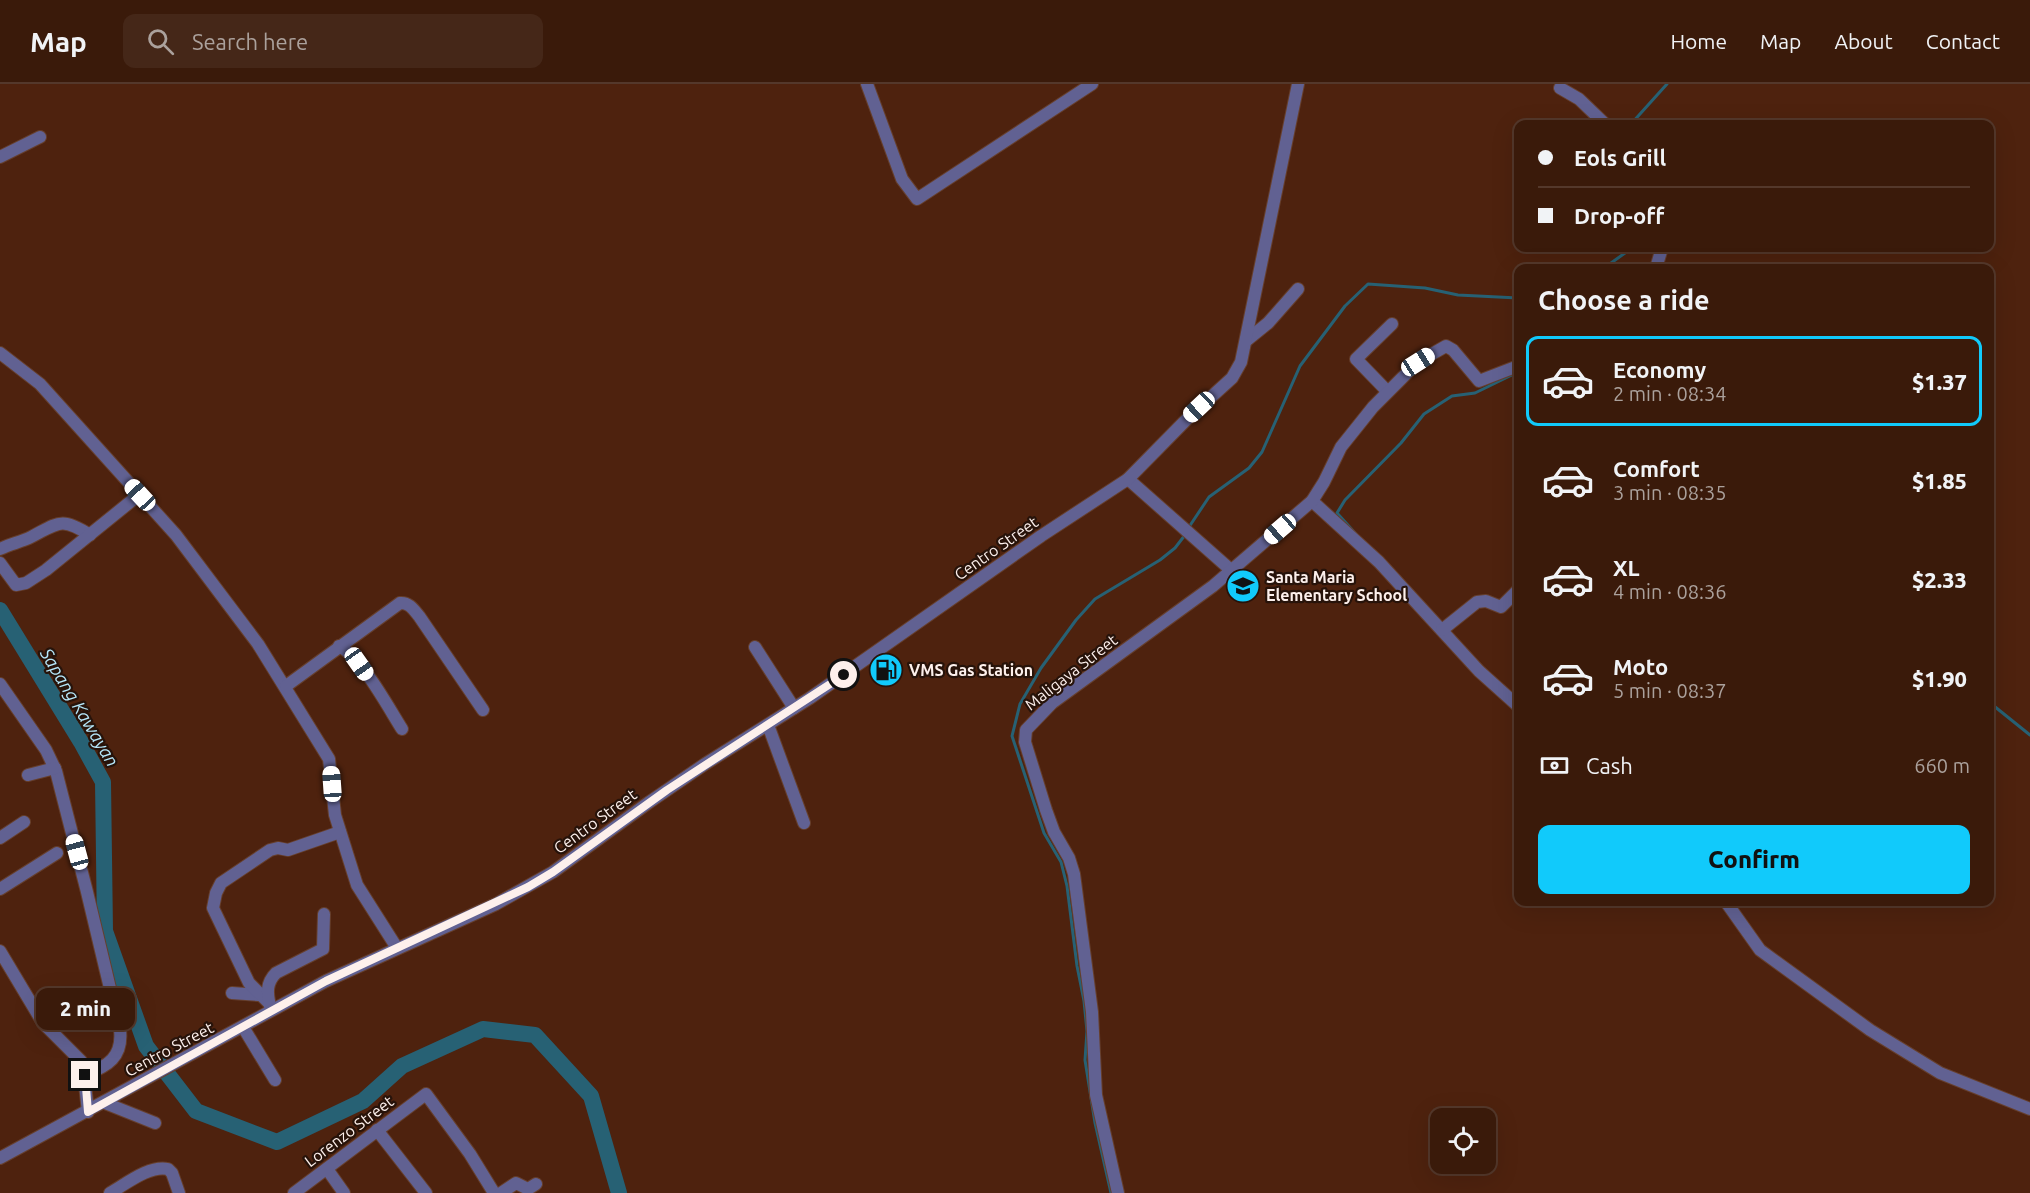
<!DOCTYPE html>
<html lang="en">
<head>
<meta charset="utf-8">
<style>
  body { margin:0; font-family:Ubuntu,sans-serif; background:#452718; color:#f1f3f6; height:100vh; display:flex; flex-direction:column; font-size:22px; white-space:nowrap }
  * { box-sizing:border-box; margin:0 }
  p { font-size:20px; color:#aba19c }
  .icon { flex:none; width:33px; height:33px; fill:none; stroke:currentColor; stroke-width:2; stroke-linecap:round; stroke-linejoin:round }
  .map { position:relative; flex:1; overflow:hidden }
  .side { position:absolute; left:1514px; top:180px; width:480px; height:642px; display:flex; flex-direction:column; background:#3a1a0a; border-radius:12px; box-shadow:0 6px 24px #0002,0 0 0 2px #54382b }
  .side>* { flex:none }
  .guide { position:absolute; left:1514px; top:36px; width:480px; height:132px; border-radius:12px; box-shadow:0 6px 24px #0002,0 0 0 2px #54382b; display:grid; align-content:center; height:132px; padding:0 24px; background:#3a1a0a }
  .tools { position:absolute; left:1430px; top:1024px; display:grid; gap:12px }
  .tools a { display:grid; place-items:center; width:66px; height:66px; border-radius:12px; background:#3a1a0a; box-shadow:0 6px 24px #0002,0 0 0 2px #54382b; font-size:30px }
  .end { position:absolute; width:27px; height:27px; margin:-14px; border:8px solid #fdf0ec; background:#111; box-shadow:0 0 0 3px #111 }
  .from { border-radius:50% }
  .bubble { position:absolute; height:42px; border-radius:12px; background:#3a1a0a; box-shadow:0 6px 24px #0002,0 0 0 2px #54382b; font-size:20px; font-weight:800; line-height:42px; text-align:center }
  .car { position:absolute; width:18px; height:36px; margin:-18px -9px; border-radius:8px; box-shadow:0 0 4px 2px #0007; background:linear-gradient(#fff 24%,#345 0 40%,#fff 0 76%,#345 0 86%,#fff 0) }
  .guide b { display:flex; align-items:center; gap:21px; height:57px; font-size:22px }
  .guide b+b { border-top:2px solid #54382b }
  .guide i { width:15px; height:15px; background:#f1f3f6 }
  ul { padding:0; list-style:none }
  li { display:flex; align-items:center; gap:18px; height:90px; margin:0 12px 9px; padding:0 12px; border:3px solid transparent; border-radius:12px }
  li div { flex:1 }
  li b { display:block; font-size:22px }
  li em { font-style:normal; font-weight:800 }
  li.current { border-color:#11cafb }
  li>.icon { width:54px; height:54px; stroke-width:1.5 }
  h2 { padding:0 24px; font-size:27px; line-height:72px }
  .pay { display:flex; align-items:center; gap:15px; height:66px; padding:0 24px; font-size:22px }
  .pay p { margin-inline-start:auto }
  .primary-button { display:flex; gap:12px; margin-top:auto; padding:12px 24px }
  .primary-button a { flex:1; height:69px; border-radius:12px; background:#11cafb; color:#111; font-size:24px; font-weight:800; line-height:69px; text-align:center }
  header { display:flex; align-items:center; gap:36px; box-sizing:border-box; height:84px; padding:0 30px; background:#3a1a0a; border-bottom:2px solid #54382b }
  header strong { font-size:28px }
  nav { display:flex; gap:33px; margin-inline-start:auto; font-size:21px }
  .search { width:420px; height:54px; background:#452718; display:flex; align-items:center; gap:15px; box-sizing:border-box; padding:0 21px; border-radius:12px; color:#aba19c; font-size:22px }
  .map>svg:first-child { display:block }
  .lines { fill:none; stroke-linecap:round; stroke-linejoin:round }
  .stream { stroke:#276174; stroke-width:3 }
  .river { stroke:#276174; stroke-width:16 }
  .minor-casing { stroke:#663f2d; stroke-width:14 }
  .minor { stroke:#616192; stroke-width:12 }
  .route { stroke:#fdf0ec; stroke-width:8 }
  .labels { text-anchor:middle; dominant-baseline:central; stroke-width:4.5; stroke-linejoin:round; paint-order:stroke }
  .street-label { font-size:16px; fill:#fdf0ec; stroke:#27130a }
  .poi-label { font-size:16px; font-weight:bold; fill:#fdf0ec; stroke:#27130a; text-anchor:start }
  .water-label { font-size:18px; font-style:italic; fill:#b6e7fa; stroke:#27130a }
</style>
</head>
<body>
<header>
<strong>Map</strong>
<div class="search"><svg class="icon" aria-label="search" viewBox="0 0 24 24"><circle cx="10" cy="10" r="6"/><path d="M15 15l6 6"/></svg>Search here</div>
<nav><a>Home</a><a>Map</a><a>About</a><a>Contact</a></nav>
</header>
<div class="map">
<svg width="2030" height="1109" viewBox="0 0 2030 1109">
  <rect width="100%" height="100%" fill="#4e220e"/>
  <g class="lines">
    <!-- stream -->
    <g class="stream">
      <path d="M1631,40L1667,0"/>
      <path d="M1604,184L1632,164"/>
      <path d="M1189,443L1209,413L1249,384L1262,368L1300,282L1345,222L1368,200L1425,204L1458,211L1518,214"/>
      <path d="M1356,450L1337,429L1345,416L1401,359L1424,330L1452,312L1475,309L1516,289"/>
      <path d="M1989,618L2030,651"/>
      <path d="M1111,1109L1095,1039L1085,976L1087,947L1084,917L1077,882L1067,802L1061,778L1044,749L1012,652L1020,620L1041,584L1076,536L1095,515L1160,476L1175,464L1185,451"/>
    </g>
    <!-- river -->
    <path class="river" d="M0,526L81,658L103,698L105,847L146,962L196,1027L277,1058L363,1017L402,982L483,945L535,951L591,1012L619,1109"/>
    <defs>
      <g id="minor">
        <path d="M867,0L902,95L917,115L1092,0"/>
        <path d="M1560,4L1579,15L1605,40"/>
        <path d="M0,73L40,53"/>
        <path d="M1656,184L1662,164"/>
        <path d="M1247,256L1268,239L1298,205"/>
        <path d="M0,269L40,300L176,451L258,560L329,675L335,731L357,801L397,864"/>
        <path d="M1387,307L1356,275L1392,240"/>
        <path d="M1128,395L1232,487"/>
        <path d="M1312,417L1379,478L1479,587L1518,622"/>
        <path d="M0,465C10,460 21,458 31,453C58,439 61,432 90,451"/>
        <path d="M0,479L16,501L26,499L46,486L140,410"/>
        <path d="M1442,546L1477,518L1486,517L1501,523L1518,506"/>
        <path d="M339,562C362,574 388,623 402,645"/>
        <path d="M755,563L794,624"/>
        <path d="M0,600L46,666L56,687L87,808L120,946C123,973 108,982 85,991"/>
        <path d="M286,602L400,519C409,518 414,526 419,532L483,626"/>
        <path d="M768,641L804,739"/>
        <path d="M28,691L55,684"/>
        <path d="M0,754L24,738"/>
        <path d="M0,805L57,769"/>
        <path d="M1726,818L1760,866L1870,946L1940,989L2030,1025"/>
        <path d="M0,867L43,939L81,977L83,982L88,1028"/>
        <path d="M232,909L259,911"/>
        <path d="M269,919L249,899L213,824L216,809L221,799L270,766L278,764L288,766L340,748"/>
        <path d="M270,922C267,909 266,899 276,889L323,865L324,830"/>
        <path d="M243,943L275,996"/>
        <path d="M105,1019L155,1039"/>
        <path d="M377,1046L426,1109"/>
        <path d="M0,1074L326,897L496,820L553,788L648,719L705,680L810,614L1041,452L1128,395L1188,334L1232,294L1241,278L1298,0"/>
        <path d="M327,1085L344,1109"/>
        <path d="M110,1109C126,1100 149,1081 168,1085L172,1089L179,1109"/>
        <path d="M294,1109L426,1010L470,1070L494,1109"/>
        <path d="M501,1109L516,1099L528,1105L536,1100"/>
        <path d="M1118,1109L1096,1011L1092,928L1074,790L1069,774L1054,748L1046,726L1025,658L1026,646L1052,619L1213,502L1312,417L1324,398L1341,363L1373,323L1418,278L1446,262L1453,266L1479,297L1518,282"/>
      </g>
    </defs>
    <!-- minor casing -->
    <use href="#minor" class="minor-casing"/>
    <!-- minor -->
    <use href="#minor" class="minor"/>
  </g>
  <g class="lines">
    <!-- route -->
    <path class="route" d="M85,991L88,1028L326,897L528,803L553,788L667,706L844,591"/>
  </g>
  <!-- icons -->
  <defs>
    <symbol id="school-disc" viewBox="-11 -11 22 22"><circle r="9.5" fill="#11cafb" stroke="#27130a"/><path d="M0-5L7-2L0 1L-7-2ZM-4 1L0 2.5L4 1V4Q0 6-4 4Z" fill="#111"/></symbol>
    <symbol id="fuel-disc" viewBox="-11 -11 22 22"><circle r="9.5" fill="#11cafb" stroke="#27130a"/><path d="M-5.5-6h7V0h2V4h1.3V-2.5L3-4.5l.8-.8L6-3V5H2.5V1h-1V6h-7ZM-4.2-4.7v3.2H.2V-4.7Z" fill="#111"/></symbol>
  </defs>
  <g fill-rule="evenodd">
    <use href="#school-disc" x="1224" y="483" width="38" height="38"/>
    <use href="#fuel-disc" x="867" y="567" width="38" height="38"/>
  </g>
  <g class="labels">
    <!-- street labels -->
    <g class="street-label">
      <text transform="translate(996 464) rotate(-35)">Centro Street</text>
      <text transform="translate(1071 588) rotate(-38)">Maligaya Street</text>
      <text transform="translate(595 737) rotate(-36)">Centro Street</text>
      <text transform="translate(169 965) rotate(-28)">Centro Street</text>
      <text transform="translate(349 1047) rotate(-37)">Lorenzo Street</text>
    </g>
    <!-- poi labels -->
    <g class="poi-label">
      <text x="1266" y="493">Santa Maria<tspan x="1266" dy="18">Elementary School</tspan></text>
      <text x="909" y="586">VMS Gas Station</text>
    </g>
    <!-- water labels -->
    <g class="water-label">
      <text transform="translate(80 623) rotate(59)">Sapang Kawayan</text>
    </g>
  </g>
</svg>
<div class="tools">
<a><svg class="icon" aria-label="locate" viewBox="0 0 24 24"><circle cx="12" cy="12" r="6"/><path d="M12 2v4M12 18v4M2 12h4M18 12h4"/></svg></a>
</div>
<i class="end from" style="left:844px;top:591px"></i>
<i class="end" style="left:85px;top:991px"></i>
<div class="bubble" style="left:36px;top:904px;width:99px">2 min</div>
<i class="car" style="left:1418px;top:278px;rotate:58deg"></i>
<i class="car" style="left:1199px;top:323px;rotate:227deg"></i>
<i class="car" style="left:140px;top:411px;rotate:317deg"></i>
<i class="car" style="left:1280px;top:445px;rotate:229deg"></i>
<i class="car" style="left:359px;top:580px;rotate:145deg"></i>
<i class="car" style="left:332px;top:700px;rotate:356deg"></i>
<i class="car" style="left:77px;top:768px;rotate:345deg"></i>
<div class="guide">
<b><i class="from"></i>Eols Grill</b>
<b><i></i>Drop-off</b>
</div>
<section class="side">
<h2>Choose a ride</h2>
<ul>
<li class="current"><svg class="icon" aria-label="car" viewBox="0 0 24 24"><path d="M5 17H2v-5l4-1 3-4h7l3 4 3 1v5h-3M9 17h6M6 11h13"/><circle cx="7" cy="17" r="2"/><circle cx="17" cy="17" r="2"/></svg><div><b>Economy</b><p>2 min · 08:34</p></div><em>$1.37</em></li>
<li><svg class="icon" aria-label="car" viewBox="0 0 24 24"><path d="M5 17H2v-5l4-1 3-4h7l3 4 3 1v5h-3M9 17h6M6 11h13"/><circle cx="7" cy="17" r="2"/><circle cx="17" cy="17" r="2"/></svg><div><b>Comfort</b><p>3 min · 08:35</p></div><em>$1.85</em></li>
<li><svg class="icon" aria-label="car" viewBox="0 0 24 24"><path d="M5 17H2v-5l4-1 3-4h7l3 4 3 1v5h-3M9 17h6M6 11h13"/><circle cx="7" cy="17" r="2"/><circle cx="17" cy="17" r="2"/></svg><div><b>XL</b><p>4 min · 08:36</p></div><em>$2.33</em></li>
<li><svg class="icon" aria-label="car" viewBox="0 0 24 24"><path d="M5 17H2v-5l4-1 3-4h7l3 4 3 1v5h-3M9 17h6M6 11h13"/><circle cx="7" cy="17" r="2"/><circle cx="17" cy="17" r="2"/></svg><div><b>Moto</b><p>5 min · 08:37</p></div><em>$1.90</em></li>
</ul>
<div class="pay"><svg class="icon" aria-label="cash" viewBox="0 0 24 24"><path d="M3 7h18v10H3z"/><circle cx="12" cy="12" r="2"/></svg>Cash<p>660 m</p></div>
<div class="primary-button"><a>Confirm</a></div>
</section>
</div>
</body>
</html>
